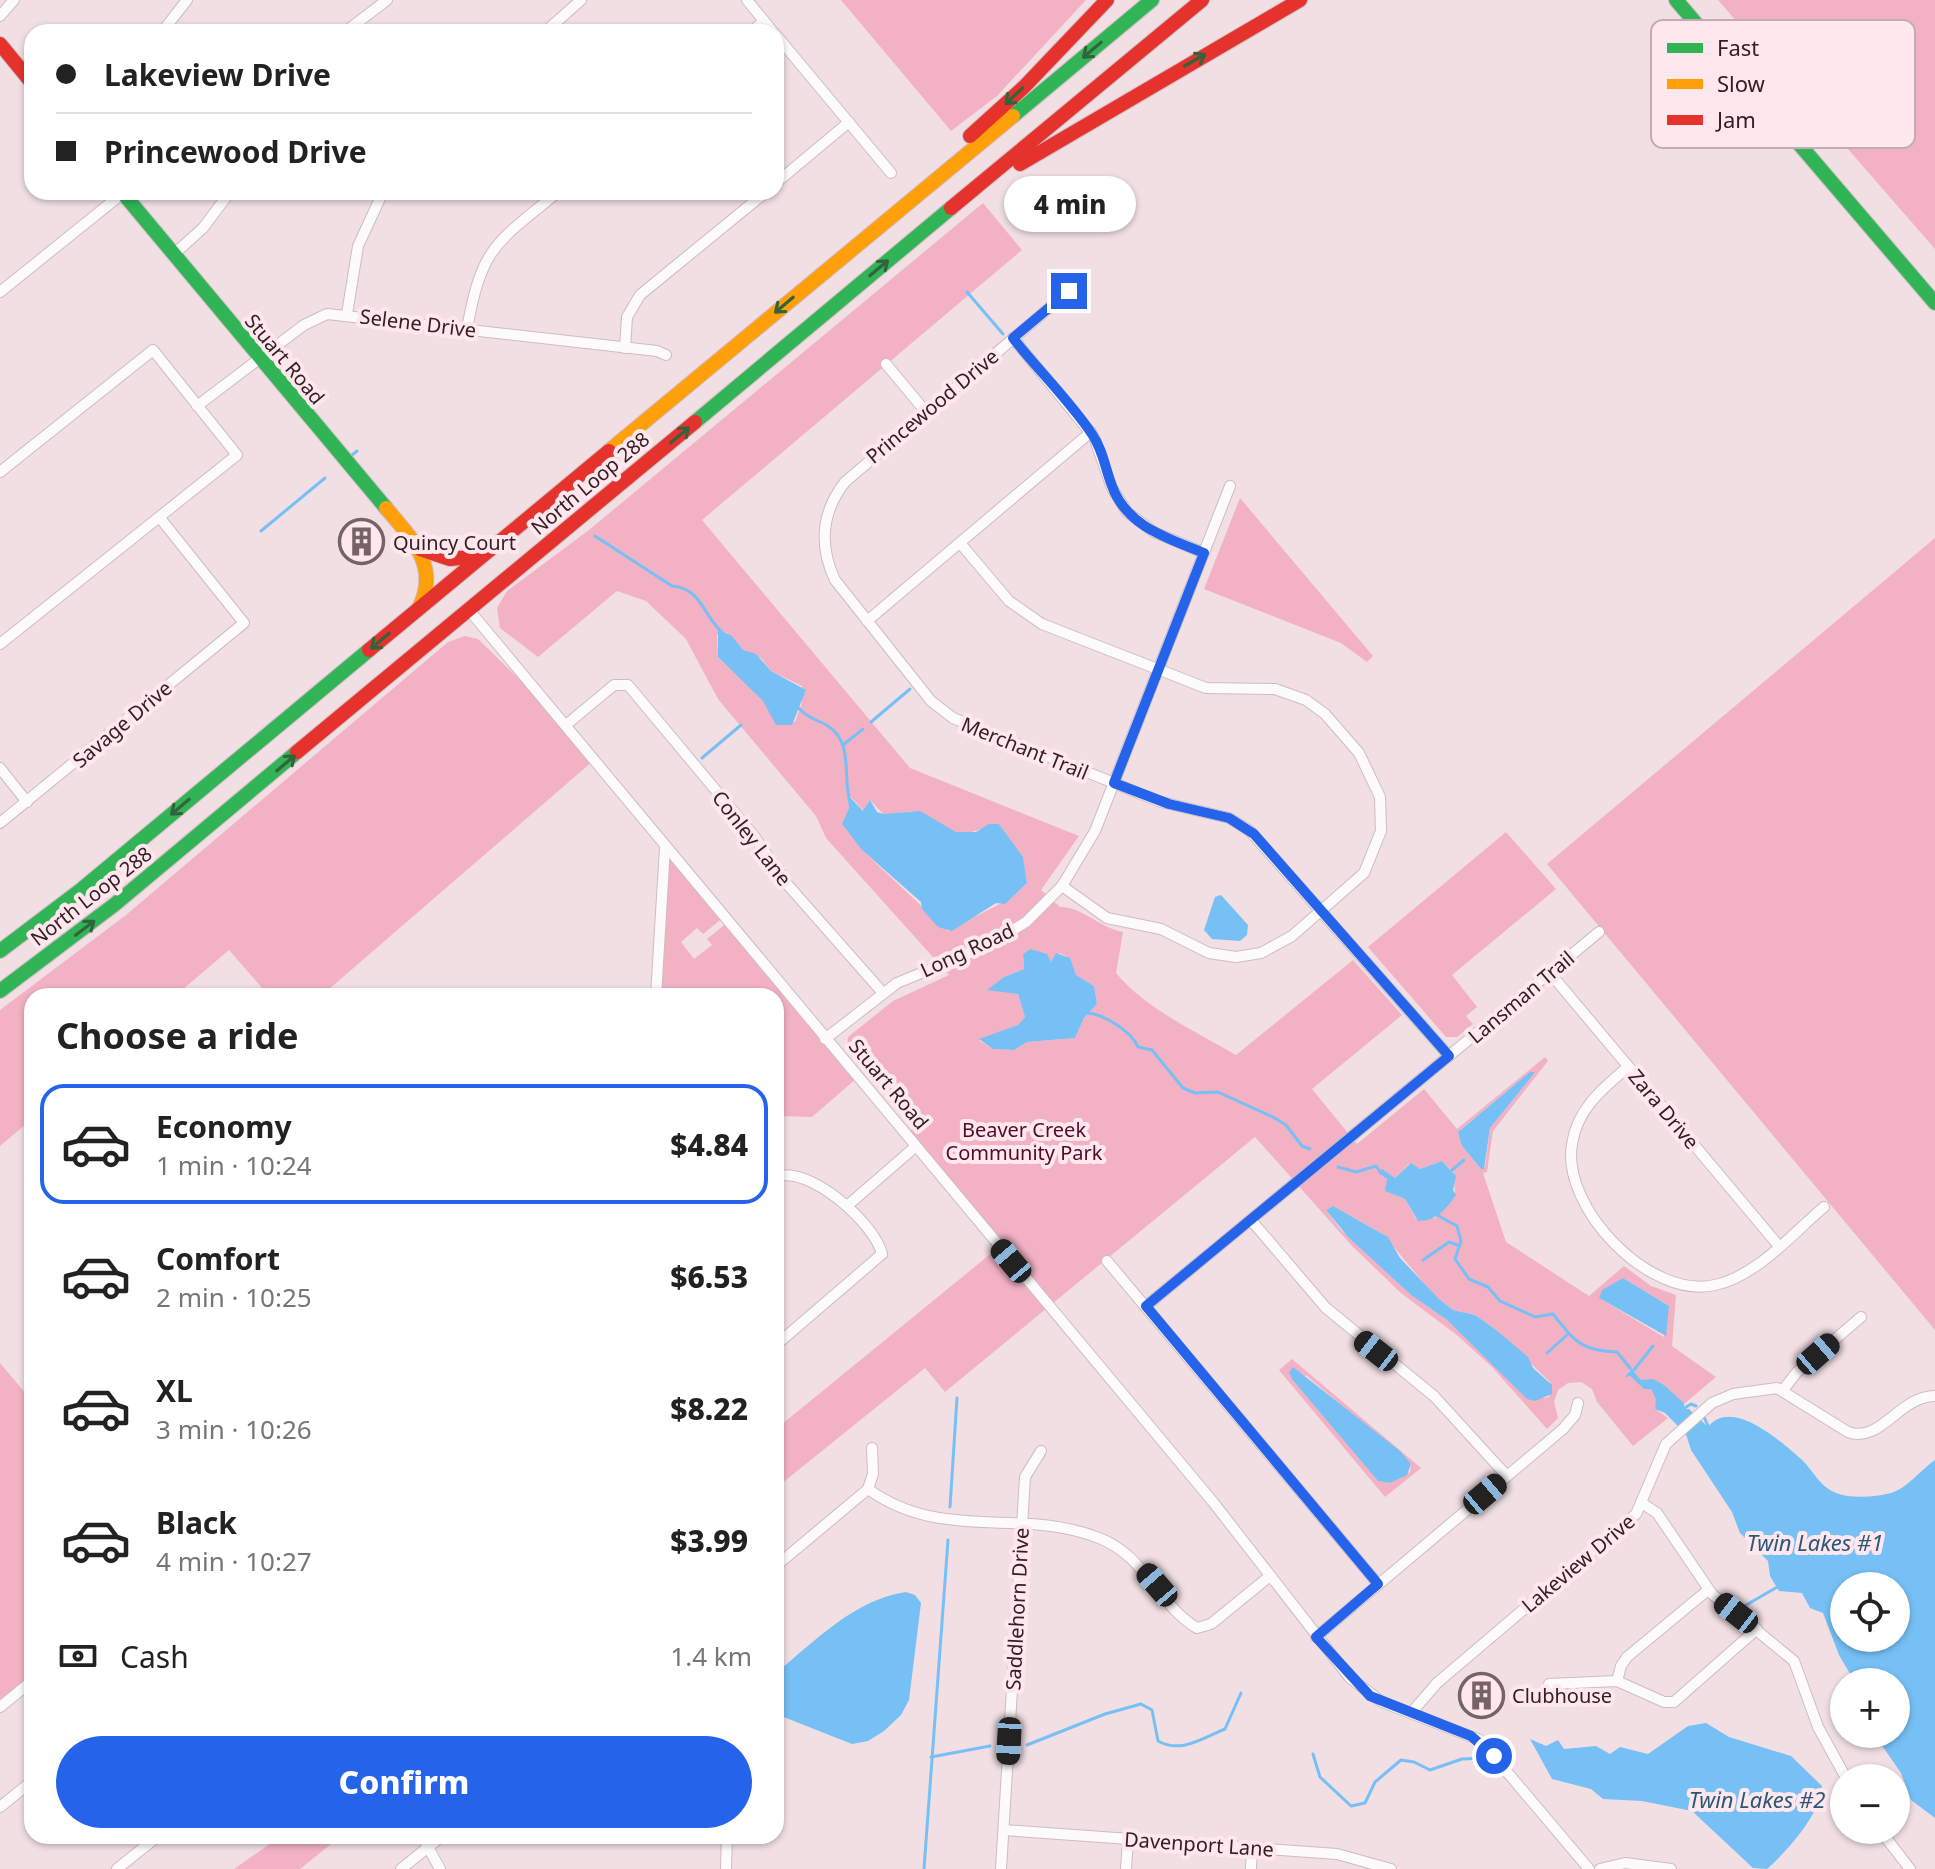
<!DOCTYPE html>
<html lang="en">
<head>
<meta charset="utf-8">
<style>
  body { margin:0; font-family:"Noto Sans",sans-serif; background:#f6f6f6; color:#222; height:100vh; display:flex; flex-direction:column; font-size:30px; white-space:nowrap }
  * { box-sizing:border-box; margin:0 }
  p { font-size:26px; color:#767676 }
  .icon { flex:none; width:44px; height:44px; fill:none; stroke:currentColor; stroke-width:2; stroke-linecap:round; stroke-linejoin:round }
  .map { position:relative; flex:1; overflow:hidden }
  .side { position:absolute; left:24px; top:988px; width:760px; height:856px; display:flex; flex-direction:column; background:#fff; border-radius:24px; box-shadow:0 2px 6px #0004 }
  .side>* { flex:none }
  .banner { position:absolute; left:24px; top:24px; width:760px; height:176px; border-radius:24px; box-shadow:0 2px 6px #0004; display:grid; align-content:center; height:176px; padding:0 32px; background:#fff }
  .tools { position:absolute; left:1830px; top:1572px; display:grid; gap:16px }
  .tools a { display:grid; place-items:center; width:80px; height:80px; border-radius:50%; background:#fff; box-shadow:0 2px 6px #0004; font-size:40px }
  .end { position:absolute; width:36px; height:36px; margin:-18px; border:10px solid #2563eb; background:#fff; box-shadow:0 0 0 4px #fff }
  .from { border-radius:50% }
  .bubble { position:absolute; height:56px; border-radius:28px; background:#fff; box-shadow:0 2px 6px #0004; font-size:26px; font-weight:800; line-height:56px; text-align:center }
  .car { position:absolute; width:24px; height:48px; margin:-24px -12px; border-radius:10px; box-shadow:0 0 6px 2px #0007; background:linear-gradient(#222 24%,#8ab4d8 0 40%,#222 0 76%,#8ab4d8 0 86%,#222 0) }
  .banner b { display:flex; align-items:center; gap:28px; height:76px; font-size:30px }
  .banner b+b { border-top:2px solid #e0e0e0 }
  .banner i { width:20px; height:20px; background:#222 }
  ul { padding:0; list-style:none }
  li { display:flex; align-items:center; gap:24px; height:120px; margin:0 16px 12px; padding:0 16px; border:4px solid transparent; border-radius:24px }
  li div { flex:1 }
  li b { display:block; font-size:30px }
  li em { font-style:normal; font-weight:800 }
  li.active { border-color:#2563eb }
  li>.icon { width:72px; height:72px; stroke-width:1.5 }
  h2 { padding:0 32px; font-size:36px; line-height:96px }
  .pay { display:flex; align-items:center; gap:20px; height:88px; padding:0 32px; font-size:30px }
  .pay p { margin-inline-start:auto }
  .primary-button { display:flex; gap:16px; margin-top:auto; padding:16px 32px }
  .primary-button a { flex:1; height:92px; border-radius:48px; background:#2563eb; color:#fff; font-size:32px; font-weight:800; line-height:92px; text-align:center }
  .map>svg:first-child { display:block }
  .green { fill:#f3b2c4; fill-rule:evenodd }
  .water { fill:#76c0f6; fill-rule:evenodd }
  .lines { fill:none; stroke-linecap:round; stroke-linejoin:round }
  .stream { stroke:#76c0f6; stroke-width:3 }
  .street-casing { stroke:#cfbcc1; stroke-width:12 }
  .fast-casing { stroke:#cfbcc1; stroke-width:16 }
  .slow-casing { stroke:#cfbcc1; stroke-width:16 }
  .jam-casing { stroke:#cfbcc1; stroke-width:16 }
  .street { stroke:#fdfafb; stroke-width:10 }
  .fast { stroke:#30b455; stroke-width:14 }
  .slow { stroke:#ff9f0a; stroke-width:14 }
  .jam { stroke:#e5322d; stroke-width:14 }
  .oneway { stroke:#32633b }
  .route { stroke:#2563eb; stroke-width:10 }
  .labels { text-anchor:middle; dominant-baseline:central; stroke-width:8; stroke-linejoin:round; paint-order:stroke }
  .street-label { font-size:20px; fill:#342025; stroke:#ffe8ed }
  .poi-label { font-size:20px; fill:#342025; stroke:#ffe8ed; text-anchor:start }
  .park-label { font-size:20px; fill:#530928; stroke:#ffe8ed }
  .water-label { font-size:22px; font-style:italic; fill:#2c5777; stroke:#ffe8ed }
  .key { fill:#ffe8ed; stroke:#c2acb1; stroke-width:2 }
  .key-label { font-size:22px; fill:#342025 }
</style>
</head>
<body>
<div class="map">
<svg width="1935" height="1869" viewBox="0 0 1935 1869">
  <rect width="100%" height="100%" fill="#f1dfe3"/>
  <!-- green -->
  <g class="green">
    <path d="M841,0H1086L997,96L951,131Z"/>
    <path d="M1718,0H1935V249Z"/>
    <path d="M983,203L1022,250L702,520L910,768L1079,836L1041,890L1060,907C1081,906 1100,928 1123,932L1116,973C1146,1009 1195,1031 1236,1055L1353,960L1402,1015L1312,1089L1357,1144L1424,1089L1457,1129L1545,1057L1548,1061L1493,1131L1487,1172L1483,1173L1506,1242L1589,1296L1624,1266L1651,1286L1676,1295L1672,1346L1716,1377L1683,1405L1664,1385L1641,1380L1629,1367L1630,1376L1644,1388L1651,1389L1657,1398L1655,1409L1668,1418L1633,1446L1597,1402L1592,1389L1581,1382L1568,1383L1558,1390L1554,1402L1558,1418L1547,1429L1492,1367L1458,1336L1401,1293L1352,1246L1255,1137L945,1392L925,1368L776,1488V1429L999,1247L905,1135L914,1127L847,1048L848,1037L893,1001L949,975L826,838L816,816L718,699L686,639L646,601L617,591L538,657L500,628L497,608L507,591L589,530ZM726,632L743,650L761,658L771,671L802,686V703L795,722L774,720L763,700L718,657L717,635ZM848,794L864,811L870,800L883,814C893,816 904,810 915,812C930,814 941,827 956,832C971,836 985,826 999,824L1023,858L1027,883L1011,898L948,931L862,850L845,819L849,808ZM1030,949L1051,962L1059,953L1066,956L1076,975L1094,986L1097,1004L1084,1018L1075,1038L1027,1042L1014,1050L993,1049L979,1040L1018,1025L1025,1017L1018,994L991,988L1004,977L1024,969L1023,954ZM1530,1072L1533,1075L1490,1128L1485,1167L1481,1169L1462,1146L1460,1130ZM1442,1161L1454,1173L1455,1195L1435,1218L1416,1219L1405,1199L1386,1191L1387,1179L1380,1170L1395,1178L1409,1164L1420,1169ZM1333,1206L1383,1234L1433,1294L1453,1310L1475,1315L1495,1329L1550,1382L1549,1397L1544,1398L1522,1391L1447,1320L1411,1295L1341,1230L1326,1210ZM1623,1278L1669,1306L1664,1337L1599,1298Z"/>
    <path d="M1240,498L1373,656L1367,662L1341,643L1204,589Z"/>
    <path d="M1935,538V1330L1547,864Z"/>
    <path d="M465,636L478,639L566,725L593,761L321,996H269L229,950L175,996H32V1119L0,1146V1010L126,915L448,642Z"/>
    <path d="M1506,832L1556,889L1452,975L1477,1007L1466,1016L1473,1024L1457,1037H1446L1368,947Z"/>
    <path d="M665,847L724,917L703,934L697,928L681,942L694,959L712,945L707,939L728,922L857,1078L812,1117L776,1116V996H656Z"/>
    <path d="M1292,1359L1421,1468L1385,1497L1279,1370ZM1289,1374L1307,1376L1411,1464L1410,1472L1390,1483L1378,1481Z"/>
    <path d="M0,1363L32,1401V1681L0,1707Z"/>
    <path d="M281,1836H341L300,1869H234Z"/>
  </g>
  <!-- water -->
  <g class="water">
    <path d="M718,629L732,636L743,650L756,654L771,671L806,690L792,725H776L763,701L718,657Z"/>
    <path d="M847,794L863,811L870,800L877,812L883,814L920,811L956,832H976L989,824H999L1023,857L1027,883L1005,904L996,903L952,931L938,927L922,909L921,902L862,850L842,824L849,808Z"/>
    <path d="M1221,895L1248,925L1247,935L1240,941L1212,939L1204,930L1215,897Z"/>
    <path d="M1030,949L1047,954L1051,962L1056,953L1070,958L1076,975L1094,986L1097,1004L1084,1018L1075,1038L1027,1042L1014,1050L993,1049L979,1039L1018,1025L1025,1017L1018,994L987,990L1004,977L1024,969L1023,954Z"/>
    <path d="M1530,1072H1534L1533,1075L1490,1128L1484,1169H1481L1462,1146L1458,1132Z"/>
    <path d="M1442,1161L1456,1176L1453,1190L1456,1195C1446,1209 1437,1221 1418,1221L1405,1199L1385,1191L1387,1179L1378,1172L1382,1169L1395,1178L1411,1163L1420,1169Z"/>
    <path d="M1333,1206L1388,1237L1400,1258L1438,1298L1453,1310L1475,1315L1495,1329L1528,1357L1533,1368L1552,1385V1394L1535,1401L1527,1399L1447,1320L1411,1295L1348,1237L1326,1210Z"/>
    <path d="M1623,1278L1669,1306L1666,1336L1599,1298L1602,1290Z"/>
    <path d="M1628,1365L1641,1380L1653,1379L1664,1385L1684,1403V1409H1689L1708,1427C1732,1397 1780,1441 1801,1459C1814,1471 1819,1486 1836,1493C1851,1499 1875,1497 1891,1493C1906,1489 1922,1469 1935,1460V1818L1911,1800L1901,1773L1874,1734H1896V1682H1855L1839,1655L1823,1613L1810,1608L1802,1593L1779,1591L1770,1576L1768,1561L1740,1533L1732,1512L1691,1450L1686,1434L1665,1413L1655,1409L1656,1399L1651,1389H1644L1630,1376L1625,1377L1630,1371ZM1844,1586H1896V1638H1844Z"/>
    <path d="M1293,1367L1400,1451L1411,1464L1407,1475L1390,1483L1378,1481L1292,1379L1289,1373Z"/>
    <path d="M906,1592L915,1595L921,1603L909,1700L901,1715L884,1731L868,1741L852,1744L776,1714V1673C814,1642 855,1599 906,1592Z"/>
    <path d="M1706,1723L1729,1737L1791,1756L1822,1786C1820,1815 1788,1850 1767,1869L1753,1868L1692,1811L1642,1801L1603,1799L1591,1789L1552,1779L1530,1739L1546,1746L1558,1740L1564,1749L1596,1746L1610,1754L1620,1747L1648,1754L1688,1726Z"/>
  </g>
  <g class="lines">
    <!-- stream -->
    <g class="stream">
      <path d="M967,292L1003,334"/>
      <path d="M352,455L357,451"/>
      <path d="M261,531L325,478"/>
      <path d="M595,536L672,586C701,588 703,615 721,631"/>
      <path d="M796,705C805,717 816,719 828,726C853,742 843,774 849,797"/>
      <path d="M871,722L910,689"/>
      <path d="M843,745L863,729"/>
      <path d="M702,758L741,725"/>
      <path d="M1087,1013C1104,1014 1132,1032 1138,1047L1152,1050L1183,1088L1195,1093L1218,1092L1273,1117L1286,1125L1302,1146L1310,1149"/>
      <path d="M1338,1167L1356,1172L1376,1166L1381,1173"/>
      <path d="M1452,1170L1464,1160"/>
      <path d="M1437,1215L1457,1226L1461,1241L1455,1259L1469,1279L1488,1287L1500,1301L1535,1317L1553,1314C1574,1340 1580,1351 1617,1352L1630,1368"/>
      <path d="M1423,1260L1449,1242L1460,1246"/>
      <path d="M1547,1353L1567,1335"/>
      <path d="M1633,1371L1653,1346"/>
      <path d="M1683,1409L1691,1404L1696,1406"/>
      <path d="M1704,1417L1709,1428"/>
      <path d="M950,1507L957,1398"/>
      <path d="M1741,1608L1779,1586"/>
      <path d="M1027,1745L1105,1714L1141,1704L1152,1710L1158,1741C1181,1754 1203,1738 1225,1729L1241,1693"/>
      <path d="M1313,1754L1320,1777L1351,1806L1365,1803L1375,1782L1401,1760L1414,1762L1430,1770L1462,1759L1484,1758"/>
      <path d="M931,1757L990,1746"/>
      <path d="M924,1869L948,1540"/>
    </g>
    <defs>
      <g id="street">
        <path d="M747,0L773,32"/>
        <path d="M0,16L14,0"/>
        <path d="M162,32L187,0"/>
        <path d="M345,32L387,0"/>
        <path d="M545,32L581,0"/>
        <path d="M751,32L764,21"/>
        <path d="M776,35L891,173"/>
        <path d="M776,183L849,122"/>
        <path d="M173,255L203,228L230,192"/>
        <path d="M1069,291L845,482C821,513 819,546 835,580L931,701L953,718L1161,802L1229,818L1250,831L1449,1056"/>
        <path d="M0,292L123,193"/>
        <path d="M347,314L358,246L383,192"/>
        <path d="M467,329C482,246 495,244 558,192"/>
        <path d="M1013,338L1094,437L1112,488L1127,512L1154,532L1204,553"/>
        <path d="M625,348L627,317L640,295L766,192"/>
        <path d="M886,364L926,412"/>
        <path d="M197,406L304,325L327,314L657,351L666,355"/>
        <path d="M0,472L153,350L237,455L0,644"/>
        <path d="M960,543L1009,601L1042,624L1206,688L1275,689L1306,700L1325,714L1359,753L1380,797L1381,831L1364,873L1292,936L1261,953L1236,957L1209,953L1161,929L1107,918L1062,886"/>
        <path d="M469,610L1213,1502L1350,1678L1382,1702L1480,1740L1589,1869"/>
        <path d="M867,621L1091,432"/>
        <path d="M566,725L614,685H628L754,836L787,884L883,993"/>
        <path d="M0,768L27,802"/>
        <path d="M0,823L244,623L160,518"/>
        <path d="M1550,973L1778,1245"/>
        <path d="M656,996L665,847"/>
        <path d="M825,1039L897,983L987,946L1026,922L1062,886L1095,831L1230,486"/>
        <path d="M1628,1067C1603,1088 1577,1109 1572,1144C1561,1207 1649,1300 1715,1285C1757,1276 1792,1234 1824,1207"/>
        <path d="M776,1177C809,1164 875,1224 882,1254L776,1345"/>
        <path d="M847,1206L915,1147"/>
        <path d="M1251,1220L1326,1308L1434,1396L1507,1476"/>
        <path d="M1107,1261L1378,1584"/>
        <path d="M1146,1306L1599,932"/>
        <path d="M1783,1390L1797,1372L1861,1317"/>
        <path d="M868,1489C943,1543 1021,1507 1099,1538C1146,1556 1158,1605 1197,1628L1211,1624L1270,1576"/>
        <path d="M1643,1504L1657,1513L1712,1594L1794,1661L1818,1727L1846,1778"/>
        <path d="M776,1566L868,1489L873,1474L872,1448"/>
        <path d="M1316,1637L1563,1429L1575,1415L1578,1403"/>
        <path d="M1617,1681L1621,1666L1627,1657L1708,1590"/>
        <path d="M1549,1684L1617,1681L1664,1702H1674L1757,1629"/>
        <path d="M0,1707L32,1681"/>
        <path d="M1412,1712L1437,1683L1636,1514L1666,1444L1712,1403L1733,1394L1777,1388L1848,1432C1881,1444 1899,1396 1935,1396"/>
        <path d="M0,1807L32,1781"/>
        <path d="M1004,1830L1337,1854L1391,1869"/>
        <path d="M1880,1830L1910,1869"/>
        <path d="M422,1836L440,1869"/>
        <path d="M117,1869L158,1836"/>
        <path d="M401,1869L442,1836"/>
        <path d="M726,1869L727,1836"/>
        <path d="M1001,1869L1025,1477L1041,1451"/>
        <path d="M1126,1869L1128,1839"/>
        <path d="M1251,1869L1252,1847"/>
        <path d="M1600,1869L1625,1863L1671,1869"/>
      </g>
      <g id="fast">
        <path d="M1676,0L1935,303"/>
        <path d="M1013,116L1152,0"/>
        <path d="M122,192L386,508"/>
        <path d="M695,422L951,208"/>
        <path d="M0,951L82,889L369,650"/>
        <path d="M0,991L114,905L297,752"/>
      </g>
      <g id="slow">
        <path d="M609,451L1013,116"/>
        <path d="M386,508C412,539 440,566 419,608"/>
      </g>
      <g id="jam">
        <path d="M0,44L32,83"/>
        <path d="M970,136L1024,87L1107,0"/>
        <path d="M1020,164L1300,0"/>
        <path d="M951,208L1202,0"/>
        <path d="M420,549L450,559L481,556"/>
        <path d="M369,650L609,451"/>
        <path d="M297,752L695,422"/>
      </g>
    </defs>
    <!-- street casing -->
    <use href="#street" class="street-casing"/>
    <!-- fast casing -->
    <use href="#fast" class="fast-casing"/>
    <!-- slow casing -->
    <use href="#slow" class="slow-casing"/>
    <!-- jam casing -->
    <use href="#jam" class="jam-casing"/>
    <!-- street -->
    <use href="#street" class="street"/>
    <!-- fast -->
    <use href="#fast" class="fast"/>
    <!-- slow -->
    <use href="#slow" class="slow"/>
    <!-- jam -->
    <use href="#jam" class="jam"/>
  </g>
  <!-- one-way arrows -->
  <defs><path id="oneway-shaft" d="M-6 0H5M1.5-3L5.5 0L1.5 3" fill="none" stroke-width="1.6" stroke-linecap="round" stroke-linejoin="round" transform="scale(2)"/></defs>
  <g class="oneway">
    <use href="#oneway-shaft" transform="translate(1092 50) rotate(140)"/>
    <use href="#oneway-shaft" transform="translate(1195 60) rotate(-30)"/>
    <use href="#oneway-shaft" transform="translate(1014 96) rotate(137)"/>
    <use href="#oneway-shaft" transform="translate(879 268) rotate(-40)"/>
    <use href="#oneway-shaft" transform="translate(784 305) rotate(140)"/>
    <use href="#oneway-shaft" transform="translate(680 435) rotate(-40)"/>
    <use href="#oneway-shaft" transform="translate(380 641) rotate(140)"/>
    <use href="#oneway-shaft" transform="translate(286 763) rotate(-40)"/>
    <use href="#oneway-shaft" transform="translate(180 807) rotate(140)"/>
    <use href="#oneway-shaft" transform="translate(85 928) rotate(-37)"/>
  </g>
  <g class="lines">
    <!-- route -->
    <path class="route" d="M1069,291L1013,338C1038,370 1069,400 1092,434C1103,450 1105,468 1112,486C1127,527 1168,538 1204,553L1114,783L1169,804L1229,818L1254,834L1449,1056L1146,1306L1378,1584L1316,1637L1370,1696L1471,1736L1494,1756"/>
  </g>
  <!-- icons -->
  <defs>
    <symbol id="building-ring" viewBox="-11 -11 22 22"><circle r="9.5" fill="#ffe8ed" stroke="#766368" stroke-width="1.5"/><path d="M-4-6H4V6H1V3H-1V6H-4ZM-2.5-4.3h1.7v1.8h-1.7ZM.8-4.3h1.7v1.8H.8ZM-2.5-1h1.7V.8h-1.7ZM.8-1h1.7V.8H.8Z" fill="#766368"/></symbol>
  </defs>
  <g fill-rule="evenodd">
    <use href="#building-ring" x="336" y="516" width="51" height="51"/>
    <use href="#building-ring" x="1456" y="1670" width="51" height="51"/>
  </g>
  <g class="labels">
    <!-- street labels -->
    <g class="street-label">
      <text transform="translate(418 323) rotate(7)">Selene Drive</text>
      <text transform="translate(285 359) rotate(50)">Stuart Road</text>
      <text transform="translate(932 406) rotate(-40)">Princewood Drive</text>
      <text transform="translate(590 483) rotate(-40)">North Loop 288</text>
      <text transform="translate(122 724) rotate(-40)">Savage Drive</text>
      <text transform="translate(1025 748) rotate(22)">Merchant Trail</text>
      <text transform="translate(752 838) rotate(52)">Conley Lane</text>
      <text transform="translate(91 896) rotate(-38)">North Loop 288</text>
      <text transform="translate(967 950) rotate(-25)">Long Road</text>
      <text transform="translate(1521 997) rotate(-40)">Lansman Trail</text>
      <text transform="translate(889 1084) rotate(50)">Stuart Road</text>
      <text transform="translate(1664 1109) rotate(50)">Zara Drive</text>
      <text transform="translate(1578 1563) rotate(-40)">Lakeview Drive</text>
      <text transform="translate(1017 1609) rotate(-87)">Saddlehorn Drive</text>
      <text transform="translate(1199 1844) rotate(4)">Davenport Lane</text>
    </g>
    <!-- poi labels -->
    <g class="poi-label">
      <text x="393" y="542">Quincy Court</text>
      <text x="1512" y="1695">Clubhouse</text>
    </g>
    <!-- park labels -->
    <g class="park-label">
      <text x="1024" y="1129">Beaver Creek<tspan x="1024" dy="23">Community Park</tspan></text>
    </g>
    <!-- water labels -->
    <g class="water-label">
      <text x="1815" y="1542">Twin Lakes #1</text>
      <text x="1757" y="1799">Twin Lakes #2</text>
    </g>
  </g>
  <!-- legend -->
  <rect x="1651" y="20" width="264" height="128" rx="12" class="key"/>
  <rect x="1667" y="43" width="36" height="10" fill="#30b455"/>
  <rect x="1667" y="79" width="36" height="10" fill="#ff9f0a"/>
  <rect x="1667" y="115" width="36" height="10" fill="#e5322d"/>
  <g class="key-label">
    <text x="1717" y="56">Fast</text>
    <text x="1717" y="92">Slow</text>
    <text x="1717" y="128">Jam</text>
  </g>
</svg>
<div class="tools">
<a><svg class="icon" aria-label="locate" viewBox="0 0 24 24"><circle cx="12" cy="12" r="6"/><path d="M12 2v4M12 18v4M2 12h4M18 12h4"/></svg></a>
<a>+</a>
<a>−</a>
</div>
<i class="end from" style="left:1494px;top:1756px"></i>
<i class="end" style="left:1069px;top:291px"></i>
<div class="bubble" style="left:1004px;top:176px;width:132px">4 min</div>
<i class="car" style="left:1011px;top:1261px;rotate:320deg"></i>
<i class="car" style="left:1376px;top:1351px;rotate:308deg"></i>
<i class="car" style="left:1818px;top:1354px;rotate:49deg"></i>
<i class="car" style="left:1485px;top:1494px;rotate:50deg"></i>
<i class="car" style="left:1157px;top:1585px;rotate:319deg"></i>
<i class="car" style="left:1736px;top:1613px;rotate:308deg"></i>
<i class="car" style="left:1009px;top:1741px;rotate:183deg"></i>
<div class="banner">
<b><i class="from"></i>Lakeview Drive</b>
<b><i></i>Princewood Drive</b>
</div>
<section class="side">
<h2>Choose a ride</h2>
<ul>
<li class="active"><svg class="icon" aria-label="car" viewBox="0 0 24 24"><path d="M5 17H2v-5l4-1 3-4h7l3 4 3 1v5h-3M9 17h6M6 11h13"/><circle cx="7" cy="17" r="2"/><circle cx="17" cy="17" r="2"/></svg><div><b>Economy</b><p>1 min · 10:24</p></div><em>$4.84</em></li>
<li><svg class="icon" aria-label="car" viewBox="0 0 24 24"><path d="M5 17H2v-5l4-1 3-4h7l3 4 3 1v5h-3M9 17h6M6 11h13"/><circle cx="7" cy="17" r="2"/><circle cx="17" cy="17" r="2"/></svg><div><b>Comfort</b><p>2 min · 10:25</p></div><em>$6.53</em></li>
<li><svg class="icon" aria-label="car" viewBox="0 0 24 24"><path d="M5 17H2v-5l4-1 3-4h7l3 4 3 1v5h-3M9 17h6M6 11h13"/><circle cx="7" cy="17" r="2"/><circle cx="17" cy="17" r="2"/></svg><div><b>XL</b><p>3 min · 10:26</p></div><em>$8.22</em></li>
<li><svg class="icon" aria-label="car" viewBox="0 0 24 24"><path d="M5 17H2v-5l4-1 3-4h7l3 4 3 1v5h-3M9 17h6M6 11h13"/><circle cx="7" cy="17" r="2"/><circle cx="17" cy="17" r="2"/></svg><div><b>Black</b><p>4 min · 10:27</p></div><em>$3.99</em></li>
</ul>
<div class="pay"><svg class="icon" aria-label="cash" viewBox="0 0 24 24"><path d="M3 7h18v10H3z"/><circle cx="12" cy="12" r="2"/></svg>Cash<p>1.4 km</p></div>
<div class="primary-button"><a>Confirm</a></div>
</section>
</div>
</body>
</html>
